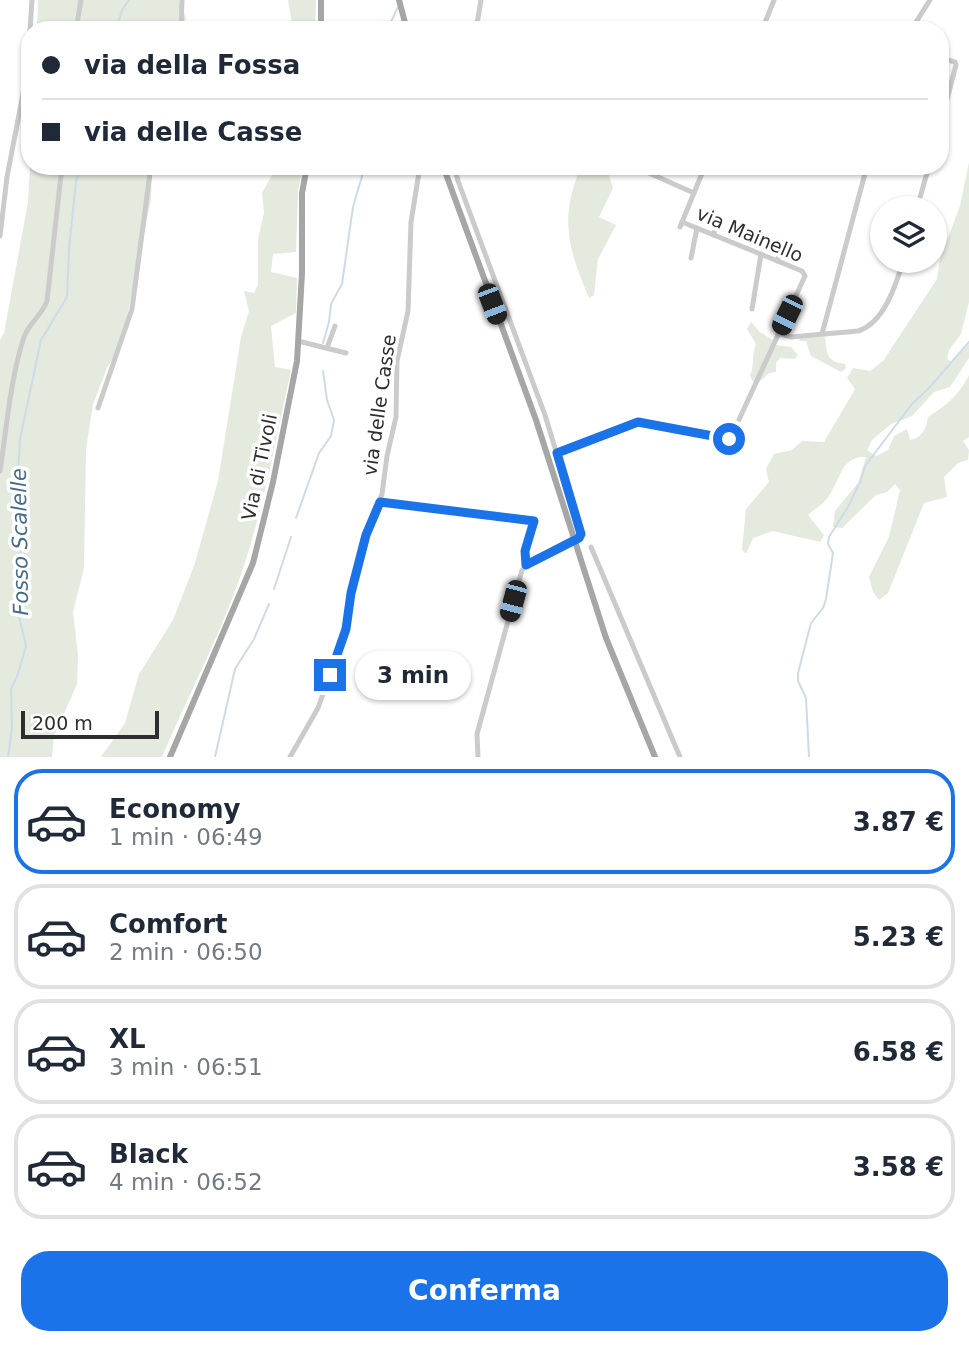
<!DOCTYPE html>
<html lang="it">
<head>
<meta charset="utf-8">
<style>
  body { margin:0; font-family:"DejaVu Sans",sans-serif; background:#f2f2f3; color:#1f2937; height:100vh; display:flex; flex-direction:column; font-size:26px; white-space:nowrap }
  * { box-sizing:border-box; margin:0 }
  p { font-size:23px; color:#747a83 }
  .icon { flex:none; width:38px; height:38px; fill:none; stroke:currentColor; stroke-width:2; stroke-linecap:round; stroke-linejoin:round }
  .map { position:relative; height:757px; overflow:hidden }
  .panel { display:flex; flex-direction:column; background:#fff; flex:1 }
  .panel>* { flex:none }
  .guide { position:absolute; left:21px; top:21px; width:928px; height:154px; border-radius:28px; box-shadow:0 2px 5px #0004; display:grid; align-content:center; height:154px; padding:0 21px; background:#fff }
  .controls { position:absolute; left:870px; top:196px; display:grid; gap:14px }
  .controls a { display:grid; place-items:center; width:77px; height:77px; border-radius:50%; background:#fff; box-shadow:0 2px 5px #0004; font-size:35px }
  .scale { position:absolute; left:21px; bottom:18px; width:138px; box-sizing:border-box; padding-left:7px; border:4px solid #2e2e2e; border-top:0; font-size:19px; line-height:24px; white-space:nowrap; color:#2e2e2e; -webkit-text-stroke:5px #fff; paint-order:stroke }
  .end { position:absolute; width:32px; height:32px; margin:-16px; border:9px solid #1a73e8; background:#fff; box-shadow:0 0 0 4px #fff }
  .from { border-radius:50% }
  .bubble { position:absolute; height:49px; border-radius:24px; background:#fff; box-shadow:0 2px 5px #0004; font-size:23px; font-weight:700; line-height:49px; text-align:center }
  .car { position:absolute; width:21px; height:42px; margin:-21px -10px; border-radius:9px; box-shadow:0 0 5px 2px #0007; background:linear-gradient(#222 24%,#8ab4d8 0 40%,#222 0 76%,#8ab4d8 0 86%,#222 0) }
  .guide b { display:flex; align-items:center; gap:24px; height:66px; font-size:26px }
  .guide b+b { border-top:2px solid #e0e1e3 }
  .guide i { width:18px; height:18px; background:#1f2937 }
  ul { padding:12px 0 0; list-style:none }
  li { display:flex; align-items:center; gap:21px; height:105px; margin:0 14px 10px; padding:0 7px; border:4px solid #e0e1e3; border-radius:28px }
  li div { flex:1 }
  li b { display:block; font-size:26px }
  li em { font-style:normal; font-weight:700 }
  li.current { border-color:#1a73e8 }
  li>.icon { width:63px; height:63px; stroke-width:1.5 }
  .primary-button { display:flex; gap:14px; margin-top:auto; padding:14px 21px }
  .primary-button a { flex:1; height:80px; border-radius:28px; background:#1a73e8; color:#fff; font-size:28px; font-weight:700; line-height:80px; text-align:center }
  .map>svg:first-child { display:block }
  .green { fill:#e4eade }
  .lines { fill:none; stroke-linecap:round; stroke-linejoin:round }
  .stream { stroke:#ccdce7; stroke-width:2 }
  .minor { stroke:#cbcbcb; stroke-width:5 }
  .major { stroke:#a6a6a6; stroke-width:6 }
  .route { stroke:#1a73e8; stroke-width:9 }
  .labels { text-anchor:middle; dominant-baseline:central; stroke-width:7; stroke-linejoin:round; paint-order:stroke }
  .street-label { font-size:19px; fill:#2e2e2e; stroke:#fff }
  .water-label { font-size:21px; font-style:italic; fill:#466c86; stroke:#fff }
</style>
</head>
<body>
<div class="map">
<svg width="969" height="757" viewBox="0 0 969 757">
  <rect width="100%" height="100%" fill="#fff"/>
  <!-- green -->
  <g class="green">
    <path d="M38,0H179L186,18L183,30H37Z"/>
    <path d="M288,0H316L315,30H293Z"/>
    <path d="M969,162V302L961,334L949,350L947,359L952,362L969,344V358L950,387L934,392L912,416L891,424L872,440L867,450L876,456L888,450L894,436L907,429L910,440C923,437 926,429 928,417C947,405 959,395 969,375V437L963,441L969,450L968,460L958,463L944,477L947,497L924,503L888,593L879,600L873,592L869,577L889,537L900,490L895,484L887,492L876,495L842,528L833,527L835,511L858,483L866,457C840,455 840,483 826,500C821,506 813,510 808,515L824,535L820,542L773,531L753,538L746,554L742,550L746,509L769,482L766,469L774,454L792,450L802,441L824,442L855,389L847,378L853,368L870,371L883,361L937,279L940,259L960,206Z"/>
    <path d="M30,166H152L151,199L122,342L107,368L93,404L86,449L84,568L73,612L78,655L77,684L54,736L52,757H0V340L4,333L28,202Z"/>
    <path d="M277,166H303L298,191L296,252L273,254L271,272L297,278L296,313L271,326L275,367L291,370C277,433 266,497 246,559C225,627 190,691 162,757H101L125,723L139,674L173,620L195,563L218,481L241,337L249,311L244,291L254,293L258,285V239L264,213L262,193Z"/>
    <path d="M581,166H606L613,188L599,217L616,225L598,259L594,295L589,298C568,248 559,219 581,166Z"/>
    <path d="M751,322L760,332L773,340L754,383L750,376C755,365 751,355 756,344L747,329Z"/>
    <path d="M825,337C827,353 826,362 845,364L846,368L841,372L811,356L806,341H799L800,338Z"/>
    <path d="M776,345L791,347L798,355L795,359L780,358L776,363V372L769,373L757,384Z"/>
  </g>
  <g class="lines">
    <!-- stream -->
    <g class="stream">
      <path d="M116,30L122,10L129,0"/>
      <path d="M387,30L398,7"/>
      <path d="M323,343L329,322L331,304L342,284L353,207L365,166"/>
      <path d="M296,518L319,453L331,436L334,420L327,400L323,371"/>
      <path d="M274,589L291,537"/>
      <path d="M8,757L12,728L11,689L18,674L26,646L17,608V567L24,540L17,490L20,439L41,340L67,297L69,249L76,181L82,166"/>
      <path d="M215,757L235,669L254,639L269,604"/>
      <path d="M809,757L806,698L798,681V673L811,623L823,608L826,599L833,553L828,544L829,537L848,507L861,480L865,466L912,404L929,388L969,342"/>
    </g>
    <!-- minor -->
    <g class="minor">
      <path d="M30,30L32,0"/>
      <path d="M76,30L81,0"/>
      <path d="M181,30L182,0"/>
      <path d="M476,30L481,0"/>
      <path d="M762,30L774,0"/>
      <path d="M911,30L930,0"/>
      <path d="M940,58L955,62L956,65L940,126"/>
      <path d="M454,166L458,181L545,415L581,534L530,562L522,570L477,734L478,757"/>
      <path d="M633,166L694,193"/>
      <path d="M917,208L929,166"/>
      <path d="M680,227L705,166"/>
      <path d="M713,235L721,217"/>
      <path d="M0,236L7,177L23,94L30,34"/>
      <path d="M691,258L697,228"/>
      <path d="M777,261L784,242"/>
      <path d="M752,309L761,254"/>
      <path d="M778,333L791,337L858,331C884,323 896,285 903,261"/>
      <path d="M822,334L867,166"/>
      <path d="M298,341L346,353"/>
      <path d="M327,348L335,326"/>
      <path d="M98,408L132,309L151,166"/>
      <path d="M557,453L635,422L726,439L732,435L805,276L802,271L682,222"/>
      <path d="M0,471C7,426 10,380 24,337C29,323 42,315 47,301L62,166"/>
      <path d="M380,502L534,521L525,551L526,565"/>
      <path d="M591,547L680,757"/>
      <path d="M290,757L318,708L343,639L351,593L366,535L382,494L387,456L396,417L397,361L408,311L411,222L420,166"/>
    </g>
    <!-- major -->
    <g class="major">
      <path d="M321,0V30"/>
      <path d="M399,0L407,30"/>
      <path d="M443,166L536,420L606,638L655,757"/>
      <path d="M170,757L253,563L273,482L297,361L302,273V193L307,166"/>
    </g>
  </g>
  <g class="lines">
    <!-- route -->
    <path class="route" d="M330,675L346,629L351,593L366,535L380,502L534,521L525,551L526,565L579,538L581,534L557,453L638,422L729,439"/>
  </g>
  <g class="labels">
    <!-- street labels -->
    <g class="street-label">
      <text transform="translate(750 234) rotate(23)">via Mainello</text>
      <text transform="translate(379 405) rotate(-82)">via delle Casse</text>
      <text transform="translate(259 467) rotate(-78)">Via di Tivoli</text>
    </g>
    <!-- water labels -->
    <g class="water-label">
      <text transform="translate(20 542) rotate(-91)">Fosso Scalelle</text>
    </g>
  </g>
</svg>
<div class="controls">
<a><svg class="icon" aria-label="layers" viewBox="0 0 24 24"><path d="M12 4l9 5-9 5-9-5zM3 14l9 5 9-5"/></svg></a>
</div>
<div class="scale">200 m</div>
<i class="end from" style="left:729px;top:439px"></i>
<i class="end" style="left:330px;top:675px"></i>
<div class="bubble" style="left:355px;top:651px;width:116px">3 min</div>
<i class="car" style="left:492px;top:304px;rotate:159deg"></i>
<i class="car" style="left:787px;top:315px;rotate:206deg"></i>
<i class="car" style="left:513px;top:601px;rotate:195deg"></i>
<div class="guide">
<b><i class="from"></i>via della Fossa</b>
<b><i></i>via delle Casse</b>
</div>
</div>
<section class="panel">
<ul>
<li class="current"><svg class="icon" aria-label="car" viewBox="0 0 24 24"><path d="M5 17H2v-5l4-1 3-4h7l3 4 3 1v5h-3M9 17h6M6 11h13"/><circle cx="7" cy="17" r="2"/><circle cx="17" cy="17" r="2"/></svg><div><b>Economy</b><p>1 min · 06:49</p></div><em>3.87 €</em></li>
<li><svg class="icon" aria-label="car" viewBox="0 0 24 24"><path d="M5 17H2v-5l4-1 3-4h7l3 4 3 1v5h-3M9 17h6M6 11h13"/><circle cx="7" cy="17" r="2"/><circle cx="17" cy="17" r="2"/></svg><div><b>Comfort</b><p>2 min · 06:50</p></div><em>5.23 €</em></li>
<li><svg class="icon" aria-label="car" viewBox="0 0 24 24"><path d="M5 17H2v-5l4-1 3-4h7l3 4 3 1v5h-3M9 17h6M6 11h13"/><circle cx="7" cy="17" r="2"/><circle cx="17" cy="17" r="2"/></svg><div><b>XL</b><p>3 min · 06:51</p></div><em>6.58 €</em></li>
<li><svg class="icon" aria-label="car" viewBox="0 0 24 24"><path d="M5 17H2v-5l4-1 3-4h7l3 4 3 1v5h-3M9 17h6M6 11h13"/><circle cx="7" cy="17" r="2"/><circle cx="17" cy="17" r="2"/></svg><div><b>Black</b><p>4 min · 06:52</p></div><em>3.58 €</em></li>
</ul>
<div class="primary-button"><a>Conferma</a></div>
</section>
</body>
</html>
